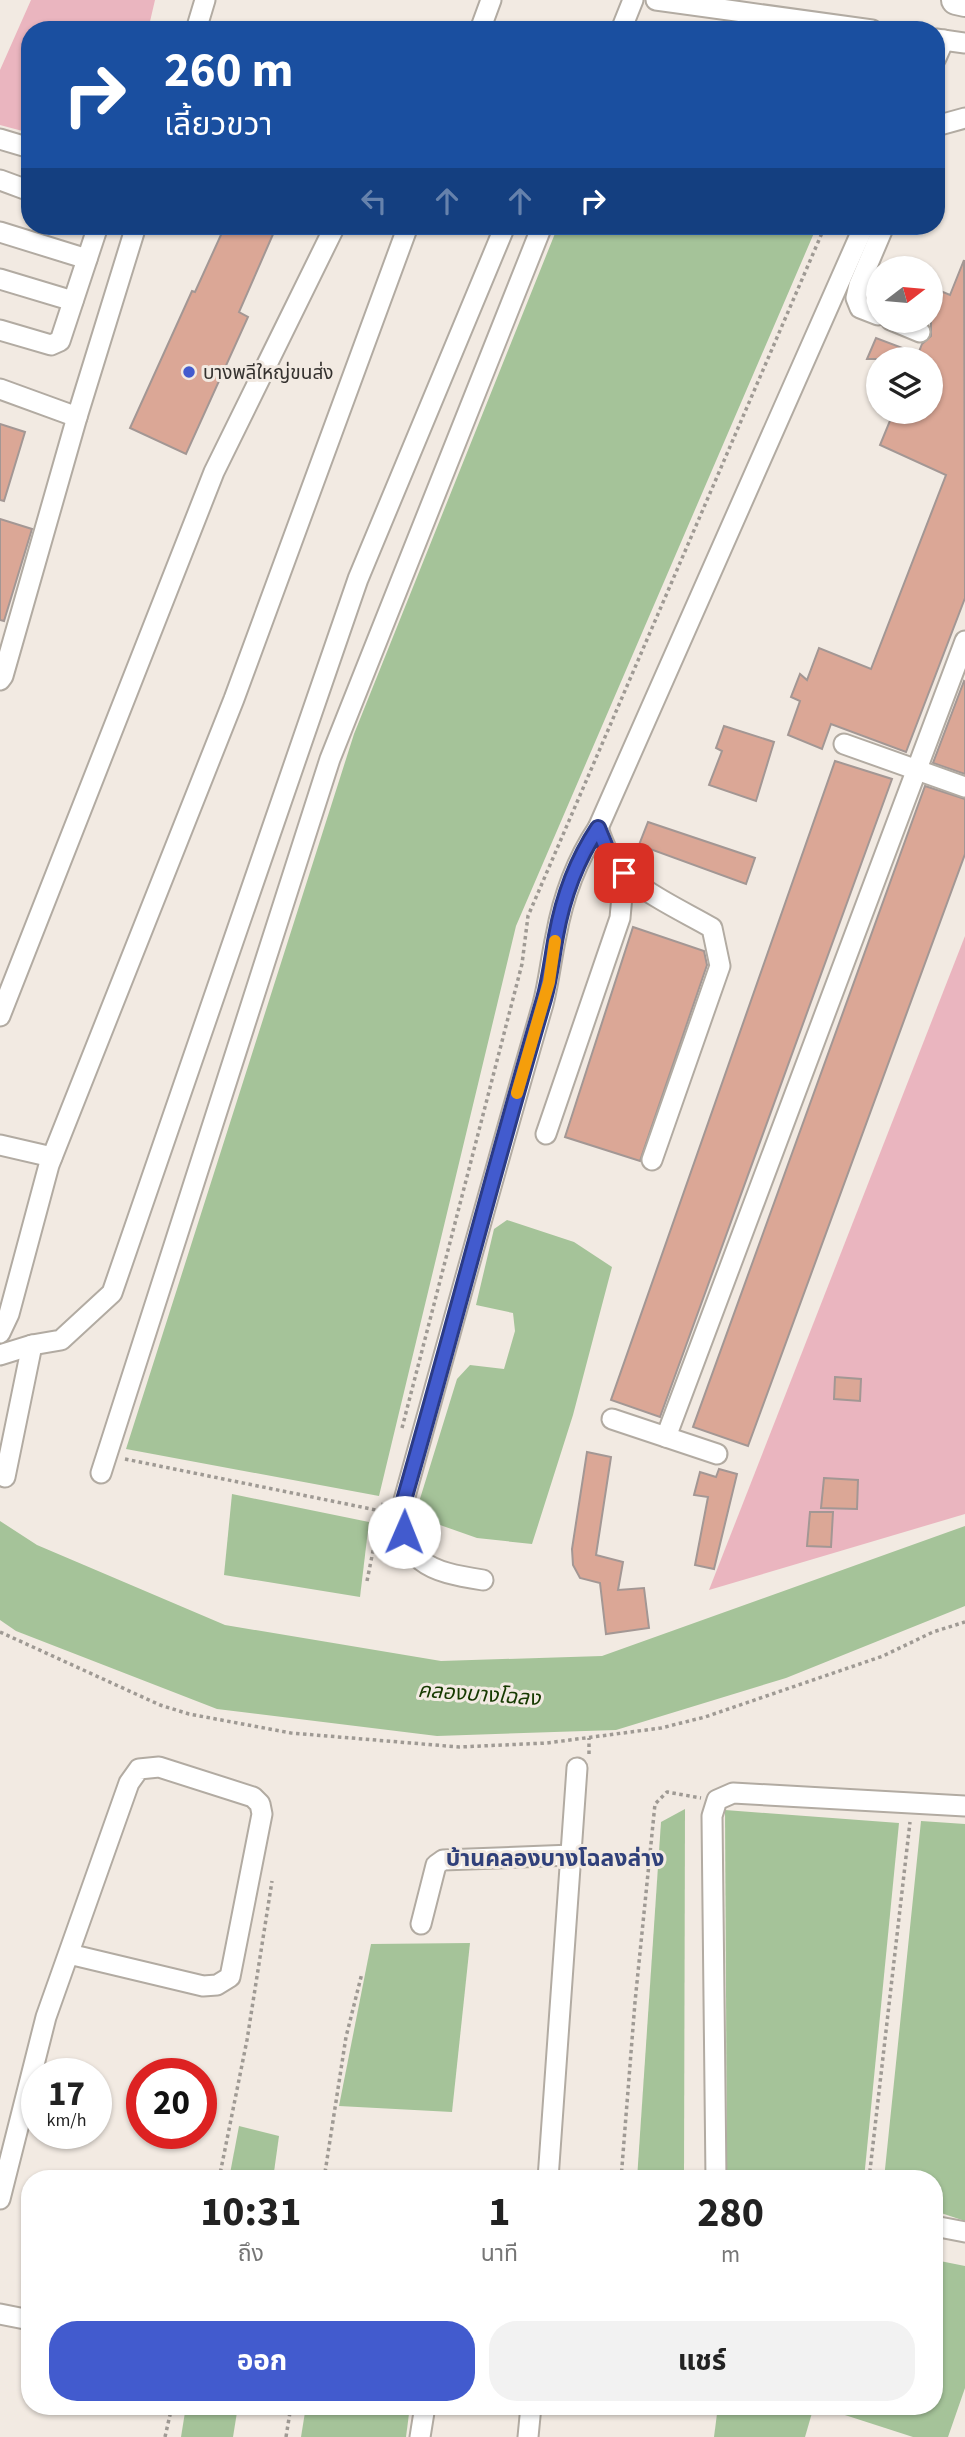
<!DOCTYPE html>
<html lang="th">
<head>
<meta charset="utf-8">
<style>
  body { margin:0; font-family:"Source Sans 3","Noto Sans Thai",sans-serif; background:#f2f2f2; color:#222; height:100vh; display:flex; flex-direction:column; font-size:26px; white-space:nowrap }
  * { box-sizing:border-box; margin:0 }
  p { font-size:23px; color:#767676 }
  .icon { flex:none; width:38px; height:38px; fill:none; stroke:currentColor; stroke-width:2; stroke-linecap:round; stroke-linejoin:round }
  .map { position:relative; flex:1; overflow:hidden }
  .drawer { position:absolute; left:21px; top:2170px; width:922px; height:245px; display:flex; flex-direction:column; background:#fff; border-radius:28px; box-shadow:0 2px 5px #0004 }
  .drawer>* { flex:none }
  .guide { position:absolute; left:21px; top:21px; width:924px; height:214px; border-radius:28px; box-shadow:0 2px 5px #0004; background:#1a4fa0; color:#fff; overflow:hidden }
  .needle { width:46px; rotate:74deg }
  .controls { position:absolute; left:866px; top:256px; display:grid; gap:14px }
  .controls a { display:grid; place-items:center; width:77px; height:77px; border-radius:50%; background:#fff; box-shadow:0 2px 5px #0004; font-size:35px }
  .speed { position:absolute; left:21px; top:2058px; display:flex; gap:14px; font-size:35px; font-weight:700; text-align:center }
  .speed>* { display:grid; place-content:center; width:91px; height:91px; border-radius:50%; background:#fff; box-shadow:0 2px 5px #0004; line-height:1 }
  .speed small { font-size:18px; font-weight:400 }
  .speed .limit { border:10px solid #d22; background:#fff; color:#111 }
  .pin { position:absolute; display:grid; place-items:center; width:60px; height:60px; color:#fff; margin:-30px; border-radius:14px; box-shadow:0 4px 10px #0006 }
  .me { position:absolute; width:77px; margin:-38px; rotate:1deg; stroke-linejoin:round; filter:drop-shadow(0 0 5px #0008) }
  .turn { display:flex; align-items:center; gap:24px; height:147px; padding:0 28px; font-size:32px }
  .turn .icon { width:91px; height:91px; stroke-width:2.5 }
  .turn b { display:block; font-size:49px; line-height:60px }
  .lanes { display:flex; align-items:center; height:66px; padding:0 28px; background:#0003; justify-content:center; gap:35px; direction:ltr }
  .lanes .off { opacity:.35 }
  .eta { display:flex; justify-content:space-evenly; align-items:center; height:119px; text-align:center }
  .eta b { font-size:42px; font-weight:700; line-height:49px }
  .cta { display:flex; gap:14px; margin-top:auto; padding:14px 28px }
  .cta a { flex:1; height:80px; border-radius:28px; background:#425bce; color:#fff; font-size:28px; font-weight:700; line-height:80px; text-align:center }
  .cta a+a { background:#f2f2f2; color:#222 }
  .map>svg:first-child { display:block }
</style>
</head>
<body>
<div class="map">
<svg width="965" height="2437" viewBox="0 0 965 2437">
  <rect width="100%" height="100%" fill="#f2eae2"/>
  <g fill="#eab5bf">
    <path d="M31,0H155L148,30H30V133L0,125V70Z"/>
    <path d="M965,936V1514L709,1590Z"/>
  </g>
  <g fill="#a5c399">
    <path d="M558,226H817L516,926L379,1496L126,1449L354,734Z"/>
    <path d="M507,1220L574,1242L612,1267L573,1415L532,1544L477,1538L423,1519L419,1502L457,1379L470,1365L504,1369L515,1331L513,1313L476,1305L494,1229Z"/>
    <path d="M232,1494L369,1522L360,1597L224,1575Z"/>
    <path d="M0,1521L37,1545L225,1625L441,1661L602,1656L965,1526V1606L786,1678L616,1730L437,1736L217,1709L16,1631L0,1620Z"/>
    <path d="M685,1809L684,2179H637L661,1822Z"/>
    <path d="M725,1810L899,1823L864,2179H759L727,2172Z"/>
    <path d="M921,1821L965,1824V2221L935,2211L934,2179H884Z"/>
    <path d="M470,1943L452,2112L339,2106L371,1944Z"/>
    <path d="M239,2126L279,2136L273,2179H229Z"/>
    <path d="M935,2260L965,2266V2388L948,2437H913L817,2406H934Z"/>
    <path d="M186,2406H238L233,2437H181Z"/>
    <path d="M306,2406H410L406,2437H301Z"/>
    <path d="M621,2406H684V2415L621,2413Z"/>
    <path d="M718,2406H814L805,2437H714Z"/>
  </g>
  <g fill="#dba796" stroke="#a39794" stroke-width="2">
    <path d="M225,226H260L274,232L239,312L248,317L186,454L130,428L192,291L195,292Z"/>
    <path d="M964,260L965,598L906,752L831,724L822,749L788,735L800,701L791,697L800,674L807,680L819,648L871,669L946,475L880,445L894,411H931V359H867L876,338L918,354L922,344L931,336V287L950,295Z"/>
    <path d="M0,424L25,432L4,501L0,500Z"/>
    <path d="M0,519L32,529L4,621L0,620Z"/>
    <path d="M964,681L965,682V774L933,763Z"/>
    <path d="M724,726L774,742L756,801L709,785L722,751L716,748Z"/>
    <path d="M835,761L892,779L660,1417L611,1400Z"/>
    <path d="M925,786L965,799V854L748,1446L693,1427Z"/>
    <path d="M648,822L755,858L746,884L639,845Z"/>
    <path d="M633,927L704,951L707,965L640,1161L565,1137Z"/>
    <path d="M835,1377L861,1379L860,1401L834,1399Z"/>
    <path d="M587,1452L611,1457L596,1555L623,1562L618,1590L644,1588L649,1628L606,1634L600,1583L580,1578L573,1565L572,1549Z"/>
    <path d="M719,1469L737,1474L714,1569L695,1565L708,1497L694,1495L700,1472L716,1477Z"/>
    <path d="M824,1478L858,1480L857,1509L821,1508Z"/>
    <path d="M810,1512H833L831,1547L807,1546Z"/>
  </g>
  <g fill="none" stroke-linecap="round" stroke-linejoin="round">
    <g stroke="#b2aba2" stroke-width="23">
      <g id="minor">
        <path d="M656,0L872,30"/>
        <path d="M196,30L205,0"/>
        <path d="M480,30L491,0"/>
        <path d="M621,30L633,0"/>
        <path d="M936,39L965,43"/>
        <path d="M936,58L944,40"/>
        <path d="M936,126L965,118"/>
        <path d="M0,139L30,148"/>
        <path d="M0,180L30,191"/>
        <path d="M0,232L87,259"/>
        <path d="M0,279L73,301"/>
        <path d="M878,315L860,308L856,298L859,285L884,226"/>
        <path d="M891,320L920,332"/>
        <path d="M0,330L51,345L60,341L98,226"/>
        <path d="M0,389L77,417L136,226"/>
        <path d="M0,680L3,676L77,417"/>
        <path d="M844,744L965,787"/>
        <path d="M598,828C601,837 604,846 609,854C627,887 680,909 712,928L720,966L652,1160"/>
        <path d="M0,1016L214,472L335,226"/>
        <path d="M546,1134L620,918L624,873"/>
        <path d="M0,1145L52,1157"/>
        <path d="M0,1333L9,1314L49,1165L234,699L408,226"/>
        <path d="M0,1355L32,1345L61,1340L112,1293L358,579L505,226"/>
        <path d="M612,1419L717,1454"/>
        <path d="M666,1437L965,641"/>
        <path d="M101,1473L330,759L542,226"/>
        <path d="M5,1477L32,1345"/>
        <path d="M483,1580C430,1572 398,1563 404,1500C450,1334 495,1169 543,1004C549,981 551,959 556,936C563,897 576,861 598,828L864,226"/>
        <path d="M421,1924L436,1865L443,1860L572,1855"/>
        <path d="M548,2179L577,1768"/>
        <path d="M716,2179L712,1816L717,1800L733,1793L965,1806"/>
        <path d="M0,2199L46,2017L129,1783L139,1769L159,1767L253,1797L260,1804L262,1814L230,1977L217,1985L203,1986L69,1954"/>
        <path d="M934,2226L965,2232"/>
        <path d="M0,2314L30,2320"/>
        <path d="M420,2437L425,2406"/>
        <path d="M528,2437L531,2406"/>
      </g>
    </g>
    <g stroke="#b2aba2" stroke-width="32">
      <path id="highway" d="M956,0L965,2"/>
    </g>
    <g stroke="#9f9a94" stroke-width="3.5" stroke-dasharray="3.5 3.5" stroke-linecap="butt">
      <path d="M402,1428L522,964L528,916L825,226"/>
      <path d="M125,1459L381,1511L384,1500"/>
      <path d="M367,1581L381,1511"/>
      <path d="M0,1632L160,1705L189,1714L291,1733L459,1747L547,1743L661,1728L705,1717L883,1656L933,1632L965,1622"/>
      <path d="M589,1754V1738"/>
      <path d="M219,2179L247,2040L272,1881"/>
      <path d="M324,2179L346,2037L362,1973"/>
      <path d="M621,2179L635,2002L655,1804L667,1792L701,1798"/>
      <path d="M869,2179L910,1822"/>
      <path d="M165,2437L172,2406"/>
      <path d="M286,2437L291,2406"/>
    </g>
    <use href="#minor" stroke="#fff" stroke-width="19"/>
    <use href="#highway" stroke="#fff" stroke-width="28"/>
  </g>
  <g fill="none" stroke-linecap="round" stroke-linejoin="round">
    <g stroke="#2b3b86" stroke-width="18">
      <path id="route" d="M404,1532V1500C452,1333 495,1165 544,999C550,978 552,957 556,936C563,897 576,861 598,828L609,855L624,873"/>
    </g>
    <use href="#route" stroke="#425bce" stroke-width="12"/>
    <path stroke="#f59e0b" stroke-width="12" d="M517,1093L549,982L555,941"/>
  </g>
  <circle fill="#425bce" stroke="#f2eae2" stroke-width="2.5" cx="189" cy="372" r="7"/>
  <g text-anchor="middle" stroke-width="6" stroke-linejoin="round" paint-order="stroke">
    <g font-size="19" fill="#34312e" stroke="#f2eae2" text-anchor="start">
      <text x="203" y="379">บางพลีใหญ่ขนส่ง</text>
    </g>
    <g font-size="21" font-style="italic" fill="#163a00" stroke="#f2eae2">
      <text transform="translate(479 1694) rotate(4)" y="7">คลองบางโฉลง</text>
    </g>
    <g font-size="23" font-weight="bold" fill="#30407a" stroke="#f2eae2">
      <text x="555" y="1866">บ้านคลองบางโฉลงล่าง</text>
    </g>
  </g>
</svg>
<div class="controls">
<a><svg class="needle" viewBox="-14 -14 28 28"><path d="M0-13l5 13h-10z" fill="#e53935"/><path d="M0 13l5-13h-10z" fill="#767676"/></svg></a>
<a><svg class="icon" aria-label="layers" viewBox="0 0 24 24"><path d="M12 4l9 5-9 5-9-5zM3 14l9 5 9-5"/></svg></a>
</div>
<div class="speed"><div>17<small>km/h</small></div><div class="limit">20</div></div>
<div class="pin" style="left:624px;top:873px;background:#d93025"><svg class="icon" aria-label="arrive" viewBox="0 0 24 24"><path d="M6 21V4h12l-3 4 3 4H6"/></svg></div>
<svg class="me" style="left:404px;top:1532px" viewBox="-20 -20 40 40"><circle r="19" fill="#fff"/><path d="M0-13L10 11 0 6-10 11z" fill="#425bce"/></svg>
<div class="guide">
<div class="turn"><svg class="icon" aria-label="right" viewBox="0 0 24 24"><path d="M7 20v-9h11M14 6l5 5-5 5"/></svg><div><b>260 m</b>เลี้ยวขวา</div></div>
<div class="lanes"><svg class="icon off" aria-label="left" viewBox="0 0 24 24"><path d="M17 20v-9H6M10 6l-5 5 5 5"/></svg><svg class="icon off" aria-label="ahead" viewBox="0 0 24 24"><path d="M12 20V5M6 11l6-6 6 6"/></svg><svg class="icon off" aria-label="ahead" viewBox="0 0 24 24"><path d="M12 20V5M6 11l6-6 6 6"/></svg><svg class="icon" aria-label="right" viewBox="0 0 24 24"><path d="M7 20v-9h11M14 6l5 5-5 5"/></svg></div>
</div>
<section class="drawer">
<div class="eta">
<div><b>10:31</b><p>ถึง</p></div>
<div><b>1</b><p>นาที</p></div>
<div><b>280</b><p>m</p></div>
</div>
<div class="cta"><a>ออก</a><a>แชร์</a></div>
</section>
</div>
</body>
</html>
